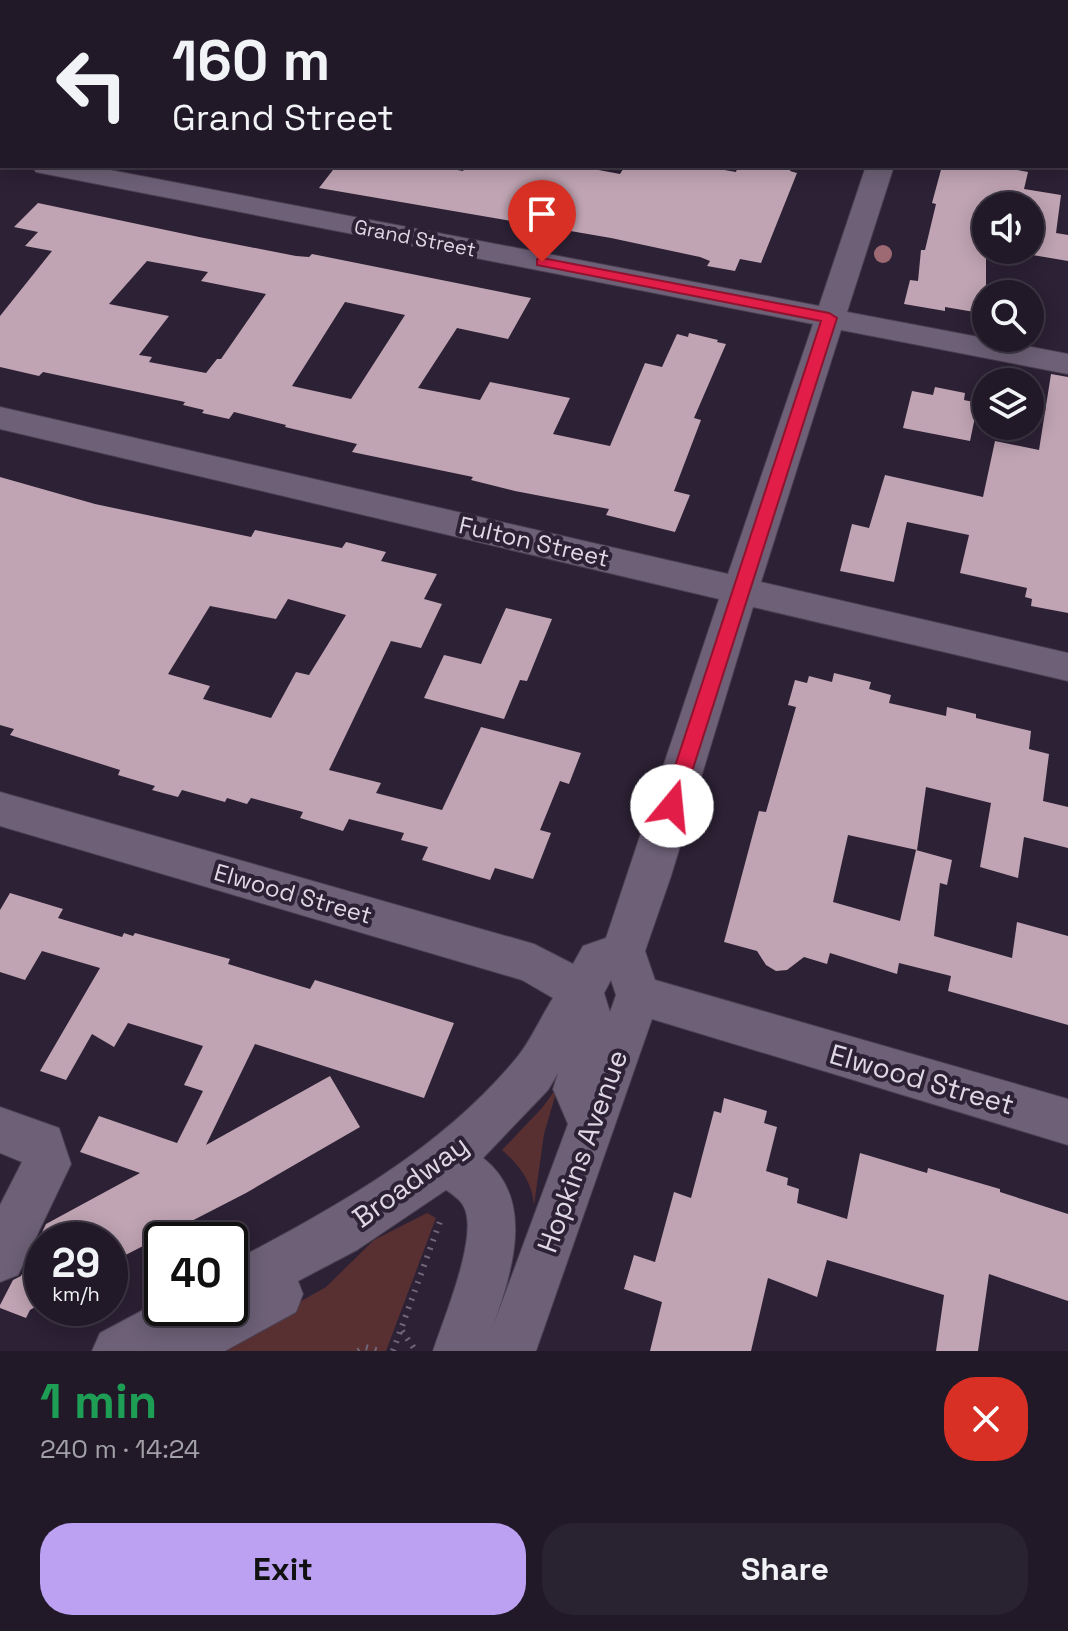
<!DOCTYPE html>
<html lang="en">
<head>
<meta charset="utf-8">
<style>
  body { margin:0; font-family:"Space Grotesk",sans-serif; background:#292230; color:#f1f3f6; height:100vh; display:flex; flex-direction:column; font-size:30px; white-space:nowrap }
  * { box-sizing:border-box; margin:0 }
  p { font-size:26px; color:#a2a0a8 }
  .icon { flex:none; width:44px; height:44px; fill:none; stroke:currentColor; stroke-width:2; stroke-linecap:round; stroke-linejoin:round }
  .map { position:relative; height:1351px; overflow:hidden }
  .side { display:flex; flex-direction:column; background:#211928; flex:1 }
  .side>* { flex:none }
  .top-card { position:absolute; left:0px; top:0px; width:1068px; height:168px; box-shadow:0 4px 20px #0003,0 0 0 2px #3e3845; background:#211928; color:#f1f3f6; overflow:hidden }
  .buttons { position:absolute; left:972px; top:192px; display:grid; gap:16px }
  .buttons a { display:grid; place-items:center; width:72px; height:72px; border-radius:50%; background:#211928; box-shadow:0 4px 20px #0003,0 0 0 2px #3e3845; font-size:40px }
  .speed { position:absolute; left:24px; top:1222px; display:flex; gap:16px; font-size:40px; font-weight:700; text-align:center }
  .speed>* { display:grid; place-content:center; width:104px; height:104px; border-radius:50%; background:#211928; box-shadow:0 4px 20px #0003,0 0 0 2px #3e3845; line-height:1 }
  .speed small { font-size:20px; font-weight:400 }
  .speed .limit { border:4px solid #111; border-radius:12px; background:#fff; color:#111 }
  .pin { position:absolute; display:grid; place-items:center; width:68px; height:68px; color:#fff; margin:-82px -34px; border-radius:50% 50% 50% 0; rotate:-45deg; box-shadow:0 0 8px #0007 }
  .pin .icon { rotate:45deg }
  .me { position:absolute; width:88px; margin:-44px; rotate:17deg; stroke-linejoin:round; filter:drop-shadow(0 0 6px #0008) }
  .turn { display:flex; align-items:center; gap:28px; height:168px; padding:0 40px; font-size:36px }
  .turn .icon { width:104px; height:104px; stroke-width:2.5 }
  .turn b { display:block; font-size:56px; line-height:68px }
  .round { display:grid; place-items:center; flex:none; width:84px; height:84px; border-radius:32px; background:#292230 }
  .headline { display:flex; align-items:center; justify-content:space-between; height:136px; padding:0 40px }
  h1 { font-size:48px; font-weight:800; line-height:60px; color:#1e9e55 }
  .button { display:flex; gap:16px; margin-top:auto; padding:16px 40px }
  .button a { flex:1; height:92px; border-radius:32px; background:#bca0f2; color:#111; font-size:32px; font-weight:800; line-height:92px; text-align:center }
  .button a+a { background:#292230; color:#f1f3f6 }
  .map>svg:first-child { display:block }
</style>
</head>
<body>
<div class="map">
<svg width="1068" height="1351" viewBox="0 0 1068 1351">
  <rect width="100%" height="100%" fill="#2c2135"/>
  <g fill="#593032">
    <path d="M558,1086L544,1134L534,1205C532,1181 519,1165 502,1150L542,1108Z"/>
    <path d="M427,1213L436,1218L386,1351H212L326,1287L374,1240Z"/>
  </g>
  <g fill="#c0a4b3" fill-rule="evenodd">
    <path d="M336,166H435L463,171L466,166L503,170L506,166H577L620,174L625,166H701L736,172L738,166H791L790,171L797,173L761,263L740,259L735,271L707,266L710,261L700,257L611,238L319,188Z"/>
    <path d="M942,166H996L1028,172L1024,189L1061,195L1056,233L1068,235V261L1003,250H1030V206H986V314L945,307V311L904,304L910,280L918,281L921,250H925L936,204L932,203Z"/>
    <path d="M38,203L199,237L296,256L309,257L312,254L531,298L508,339L457,328L418,388L480,400L490,382L570,398L553,434L610,446L645,363L662,367L677,334L688,337L689,333L718,340L717,342L726,344L694,418L701,420L674,491L690,495L675,532L606,515L609,509L515,491L471,480L473,477L352,452L357,444L285,427L286,425L234,412L229,419L202,413L204,410L183,405L185,402L43,372L39,376L0,367V316L52,251L25,246L38,232L14,227ZM147,261L208,272L201,281L266,294L221,359H217L206,373L149,362L152,357L139,355L169,316L109,304ZM345,302L405,315L351,399L292,386Z"/>
    <path d="M1051,374L1068,377V613L1031,606L1032,599L1025,597L1027,588L960,573L969,535L907,522L894,582L840,571L852,524L869,528L885,475L983,497L995,441L1039,450Z"/>
    <path d="M935,387L965,393L964,400L978,403L970,441L903,428L912,391L933,395Z"/>
    <path d="M0,477L95,504L251,537L255,530L342,548L346,542L386,552L381,561L437,574L424,599L442,604L421,648L391,641L329,770L381,783L376,793L442,810L481,727L581,753L569,784L560,781L540,830L551,833L533,879L495,868L490,880L422,860L428,847L401,840L404,833L349,819L343,831L300,818L303,812L251,798L247,804L227,798L225,802L182,790L178,797L152,790L155,786L118,775L120,770L10,735L14,729L0,725ZM288,599L346,615L309,675L296,672L271,718L203,699L210,686L168,674L210,606L276,619Z"/>
    <path d="M506,608L552,619L527,681L520,680L504,719L424,698L444,655L481,664Z"/>
    <path d="M834,673L871,682L869,689L891,695L889,703L946,716L947,707L976,714V718L1031,731L1029,749L1049,754L1043,801L1068,807V848L1024,837L1018,878L980,867L991,803L926,787L917,850L848,835L833,902L900,921L916,850L952,860L947,885L940,883L934,936L1012,958L1017,922L1068,936V1025L948,991L951,976L899,963L897,974L830,953L827,964L804,957L787,970L776,971L766,965L757,951L724,942L759,811L766,812L796,707L788,705L795,680L807,683L809,676L832,682Z"/>
    <path d="M10,893L63,909L58,918L122,937L124,933L133,936L135,933L230,959L228,964L310,989L315,980L454,1023L424,1098L255,1044L206,1145L330,1076L360,1127L246,1193L110,1263V1240H42V1303L30,1310L26,1318L0,1308V1305L13,1280L21,1276L46,1224L140,1173L80,1152L99,1116L177,1143L203,1091L184,1085L203,1046L128,1023L114,1047L92,1034L66,1080L40,1071L100,968L42,951L25,980L0,972V910Z"/>
    <path d="M724,1098L767,1111L764,1123L777,1127L766,1171L788,1178L787,1185L799,1189L797,1203L847,1219L860,1153L927,1173L928,1168L1000,1189V1192L1068,1214V1301L989,1274L978,1351H936L944,1295L827,1260L817,1297L768,1278L751,1351H650L662,1302L624,1289L634,1255L655,1262L674,1192L691,1198L714,1111L721,1113Z"/>
  </g>
  <g fill="none" stroke-linecap="round" stroke-linejoin="round">
    <g stroke="#493f50" stroke-width="2">
      <g id="minor">
        <path d="M74,0H99L73,2Z"/>
        <path d="M164,0H199L200,2H165Z"/>
        <path d="M923,0H947L922,2Z"/>
        <path d="M2,72V89L0,90V73Z"/>
        <rect x="1066" y="141" width="2" height="17"/>
        <rect x="0" y="149" width="2" height="17"/>
        <path d="M32,166H89L819,306L866,166H894L847,312L1068,354V374L841,330L761,582L1068,653V681L753,607L671,876L645,951L655,980L1068,1099V1145L652,1019L536,1351H433C443,1320 479,1236 464,1207C461,1200 452,1194 446,1190L357,1250L298,1281L303,1294L296,1312L225,1351H92L100,1333L162,1300V1308H230V1263C335,1207 436,1153 514,1061C530,1043 540,1018 553,998L522,980L0,826V792L534,944L573,964L583,946L606,938L719,599L0,429V407L728,574L813,324L46,174L36,172ZM611,980L616,995L610,1012L604,993ZM558,1073L553,1089L568,1124L492,1329C511,1275 537,1200 483,1158L548,1090Z"/>
        <path d="M0,1107L59,1128L71,1164L18,1275L0,1282V1205L22,1162L0,1153Z"/>
      </g>
    </g>
    <path stroke="#6f6677" stroke-width="4" stroke-dasharray="1 4" stroke-linecap="butt" d="M137,0L149,2"/>
    <g stroke="#6f6677" stroke-width="6" stroke-dasharray="2 7" stroke-linecap="butt">
      <path d="M402,1331L416,1351"/>
      <path d="M358,1351L365,1347L380,1351"/>
      <path d="M393,1351L442,1216"/>
    </g>
    <use href="#minor" fill="#6d6077" fill-rule="evenodd"/>
  </g>
  <circle fill="#9d6a74" cx="883" cy="254" r="9"/>
  <path fill="#e11d48" stroke="#92132f" stroke-width="2" d="M542,258L829,313L837,318L681,806L678,811H665L662,806L821,321L537,265V259Z"/>
  <g text-anchor="middle" stroke-width="8" stroke-linejoin="round" paint-order="stroke">
    <g font-size="20" fill="#ded7e4" stroke="#2c2135">
      <text transform="translate(415 238) rotate(11)" y="7">Grand Street</text>
    </g>
    <g font-size="24" fill="#ded7e4" stroke="#2c2135">
      <text transform="translate(534 542) rotate(13)" y="8">Fulton Street</text>
      <text transform="translate(293 894) rotate(16)" y="8">Elwood Street</text>
    </g>
    <g font-size="28" fill="#ded7e4" stroke="#2c2135">
      <text transform="translate(922 1079) rotate(16)" y="10">Elwood Street</text>
      <text transform="translate(582 1151) rotate(-70)" y="10">Hopkins Avenue</text>
      <text transform="translate(410 1181) rotate(-36)" y="10">Broadway</text>
    </g>
  </g>
</svg>
<div class="buttons">
<a><svg class="icon" aria-label="sound" viewBox="0 0 24 24"><path d="M4 9h4l5-4v14l-5-4H4zM17 9q2 3 0 6"/></svg></a>
<a><svg class="icon" aria-label="search" viewBox="0 0 24 24"><circle cx="10" cy="10" r="6"/><path d="M15 15l6 6"/></svg></a>
<a><svg class="icon" aria-label="layers" viewBox="0 0 24 24"><path d="M12 4l9 5-9 5-9-5zM3 14l9 5 9-5"/></svg></a>
</div>
<div class="speed"><div>29<small>km/h</small></div><div class="limit">40</div></div>
<div class="pin" style="left:542px;top:262px;background:#d93025"><svg class="icon" aria-label="arrive" viewBox="0 0 24 24"><path d="M6 21V4h12l-3 4 3 4H6"/></svg></div>
<svg class="me" style="left:672px;top:806px" viewBox="-20 -20 40 40"><circle r="19" fill="#fff"/><path d="M0-13L10 11 0 6-10 11z" fill="#e11d48"/></svg>
<div class="top-card">
<div class="turn"><svg class="icon" aria-label="left" viewBox="0 0 24 24"><path d="M17 20v-9H6M10 6l-5 5 5 5"/></svg><div><b>160 m</b>Grand Street</div></div>
</div>
</div>
<section class="side">
<div class="headline"><div><h1>1 min</h1><p>240 m · 14:24</p></div><a class="round" style="background:#d93025;color:#fff"><svg class="icon" aria-label="close" viewBox="0 0 24 24"><path d="M6 6l12 12M18 6L6 18"/></svg></a></div>
<div class="button"><a>Exit</a><a>Share</a></div>
</section>
</body>
</html>
